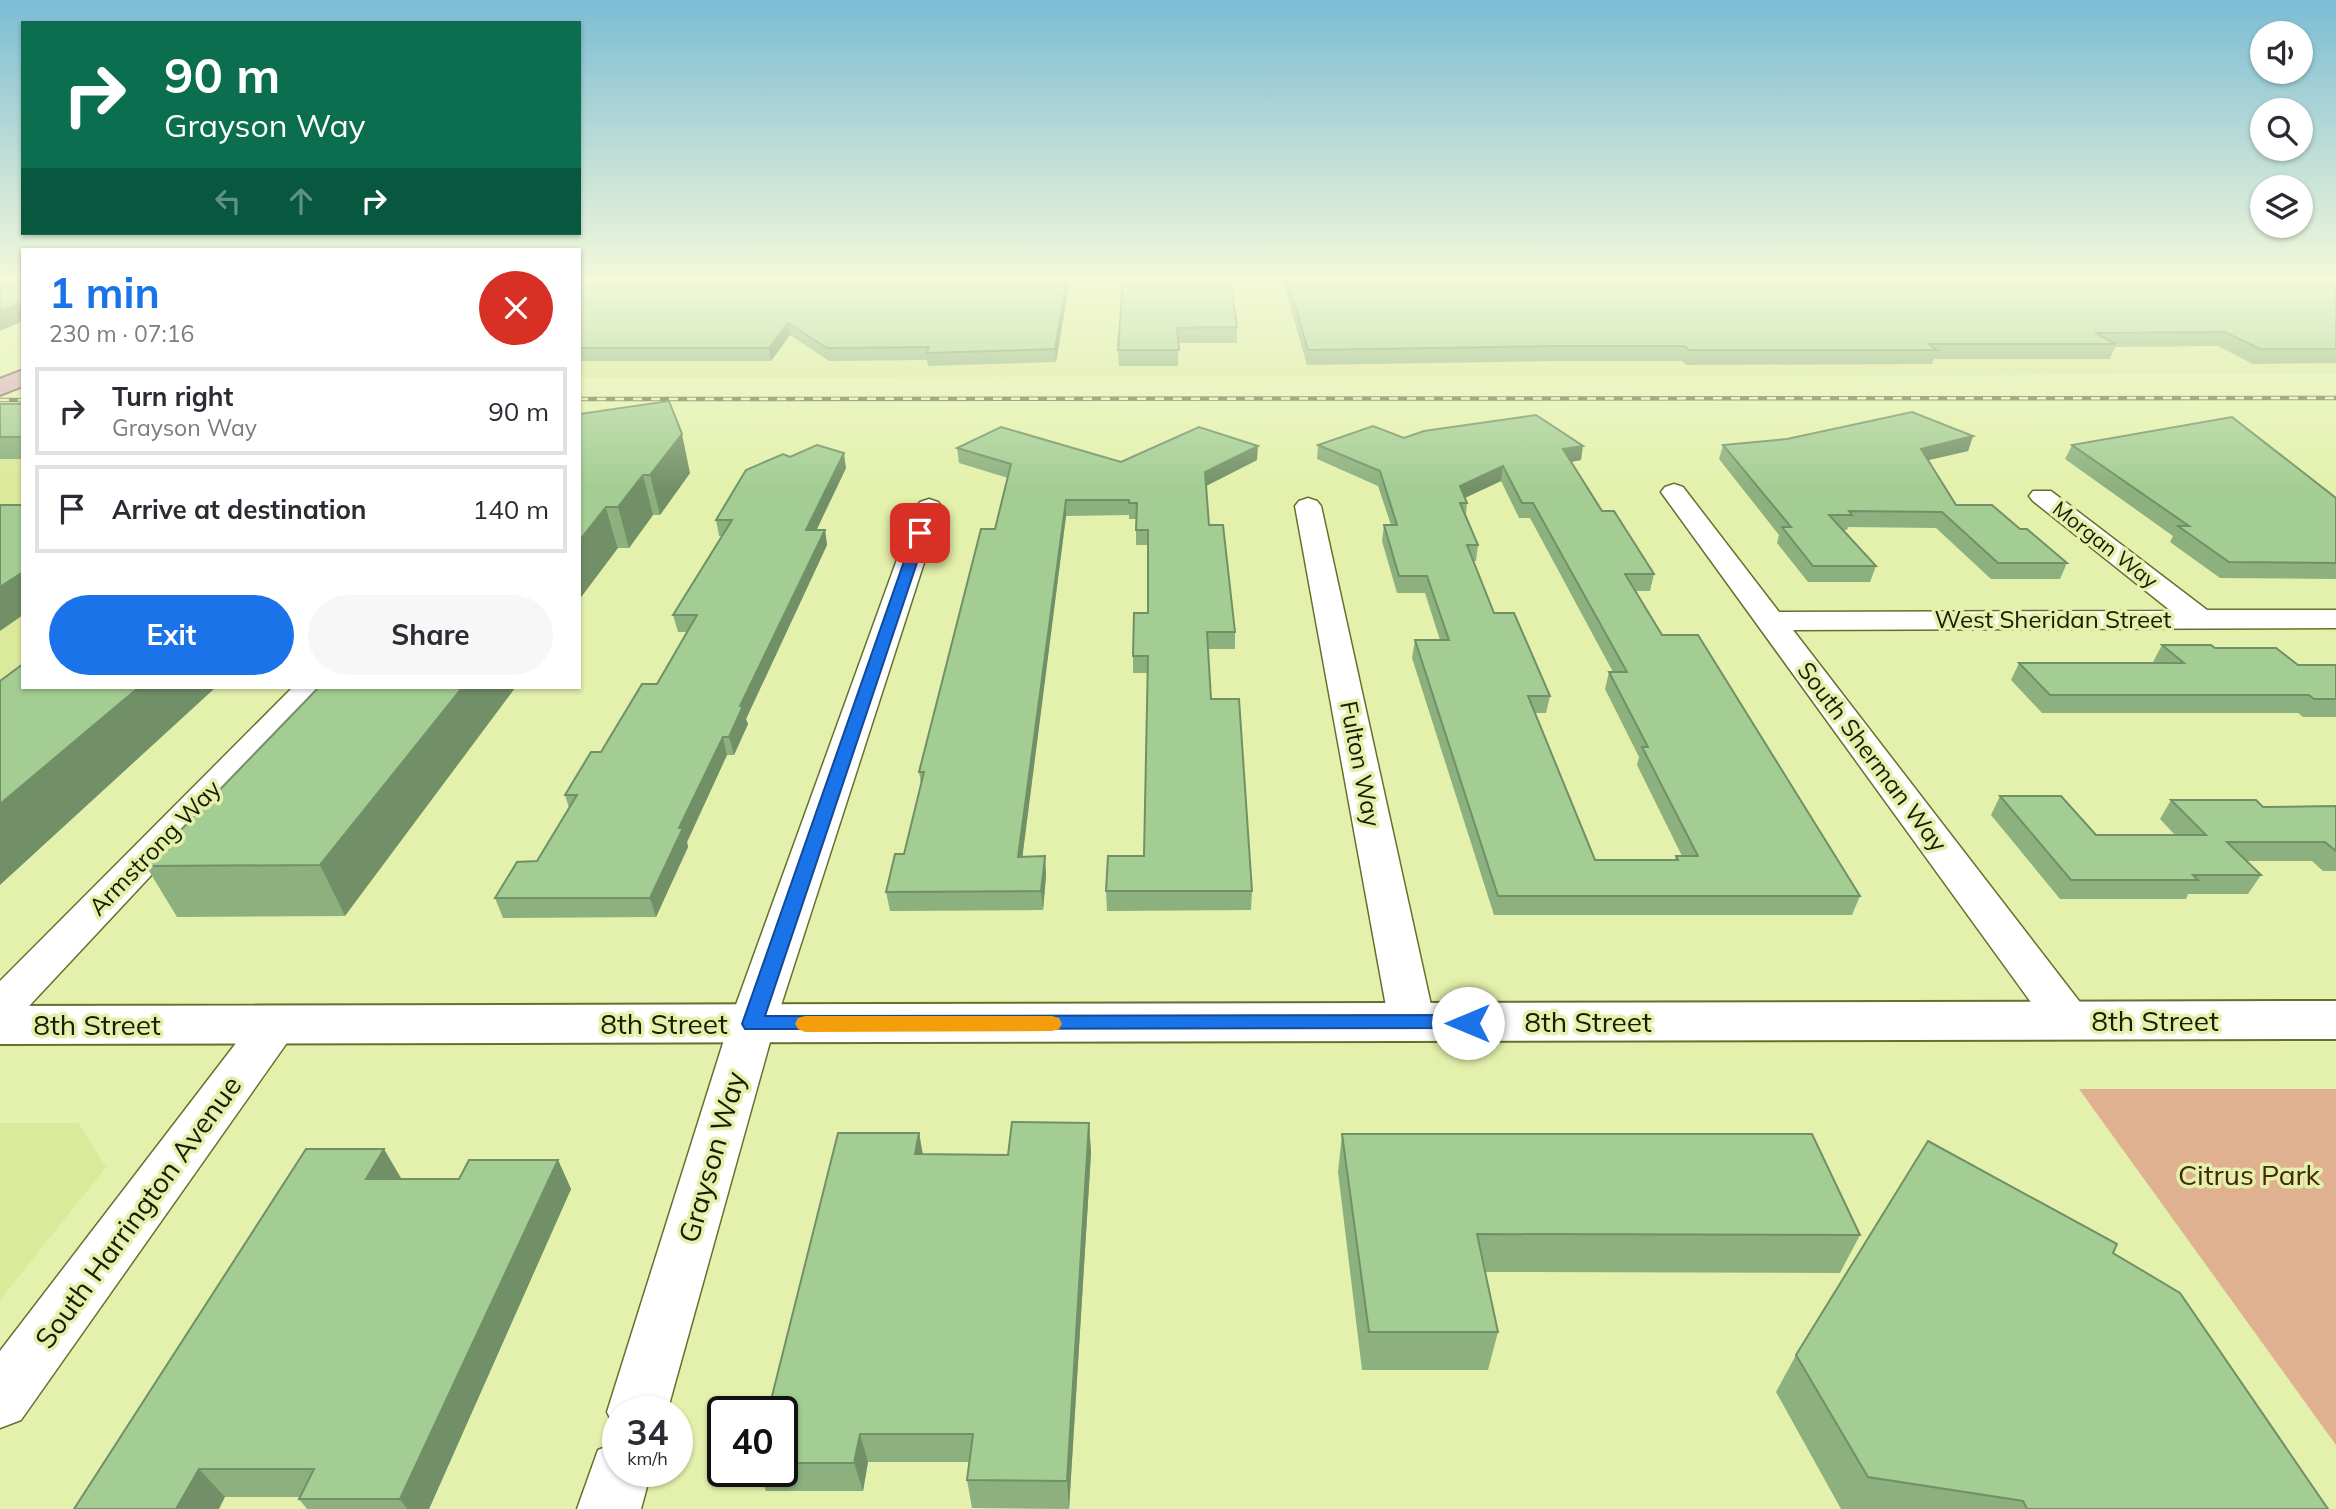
<!DOCTYPE html>
<html lang="en">
<head>
<meta charset="utf-8">
<style>
  body { margin:0; font-family:Mulish,sans-serif; background:#f7f7f7; color:#2b2b33; height:100vh; display:flex; flex-direction:column; font-size:26px; white-space:nowrap }
  * { box-sizing:border-box; margin:0 }
  p { font-size:23px; color:#7c7c81 }
  .icon { flex:none; width:38px; height:38px; fill:none; stroke:currentColor; stroke-width:2; stroke-linecap:round; stroke-linejoin:round }
  .map { position:relative; flex:1; overflow:hidden }
  .drawer { position:absolute; left:21px; top:248px; width:560px; height:441px; display:flex; flex-direction:column; background:#fff; border-radius:0px; box-shadow:0 2px 5px #0004 }
  .drawer>* { flex:none }
  .guide { position:absolute; left:21px; top:21px; width:560px; height:214px; border-radius:0px; box-shadow:0 2px 5px #0004; background:#0b6e4f; color:#fff; overflow:hidden }
  .tools { position:absolute; left:2250px; top:21px; display:grid; gap:14px }
  .tools a { display:grid; place-items:center; width:63px; height:63px; border-radius:50%; background:#fff; box-shadow:0 2px 5px #0004; font-size:35px }
  .speed { position:absolute; left:602px; top:1396px; display:flex; gap:14px; font-size:35px; font-weight:700; text-align:center }
  .speed>* { display:grid; place-content:center; width:91px; height:91px; border-radius:50%; background:#fff; box-shadow:0 2px 5px #0004; line-height:1 }
  .speed small { font-size:18px; font-weight:400 }
  .speed .limit { border:4px solid #111; border-radius:10px; background:#fff; color:#111 }
  .pin { position:absolute; display:grid; place-items:center; width:60px; height:60px; color:#fff; margin:-30px; border-radius:14px; box-shadow:0 4px 10px #0006 }
  .me { position:absolute; width:77px; margin:-38px; rotate:270deg; stroke-linejoin:round; filter:drop-shadow(0 0 5px #0008) }
  .turn { display:flex; align-items:center; gap:24px; height:147px; padding:0 28px; font-size:32px }
  .turn .icon { width:91px; height:91px; stroke-width:2.5 }
  .turn b { display:block; font-size:49px; line-height:60px }
  .lanes { display:flex; align-items:center; height:66px; padding:0 28px; background:#0003; justify-content:center; gap:35px; direction:ltr }
  .lanes .off { opacity:.35 }
  .round { display:grid; place-items:center; flex:none; width:74px; height:74px; border-radius:37px; background:#f7f7f7 }
  .summary { display:flex; align-items:center; justify-content:space-between; height:119px; padding:0 28px }
  h1 { font-size:42px; font-weight:700; line-height:52px; color:#1a73e8 }
  .cta { display:flex; gap:14px; margin-top:auto; padding:14px 28px }
  .cta a { flex:1; height:80px; border-radius:42px; background:#1a73e8; color:#fff; font-size:28px; font-weight:700; line-height:80px; text-align:center }
  .cta a+a { background:#f7f7f7; color:#2b2b33 }
  ul { padding:0; list-style:none }
  li { display:flex; align-items:center; gap:21px; height:88px; margin:0 14px 10px; padding:0 14px; border:4px solid #e1e1e2; border-radius:0px }
  li div { flex:1 }
  li b { display:block; font-size:26px }
  li em { font-style:normal }
  .map>svg:first-child { display:block }
</style>
</head>
<body>
<div class="map">
<svg width="2336" height="1509" viewBox="0 0 2336 1509">
  <rect width="100%" height="100%" fill="#e4f1ac"/>
  <g fill="#dbe99b">
    <path d="M579,278H2336V374L579,378Z"/>
    <path d="M23,421V665L0,682V422Z"/>
    <path d="M0,1123H78L106,1167L0,1300Z"/>
  </g>
  <path fill="#e0b190" d="M2079,1089H2336V1445Z"/>
  <g fill="none" stroke-linecap="round" stroke-linejoin="round">
    <g stroke="#66702e" stroke-width="3">
      <g id="street">
        <path d="M1674,484L1683,487L1779,612L2171,611L2033,501L2029,496L2033,491H2051L2207,610H2336V628L1793,630L2086,1010L2092,1022L2086,1034L2070,1039L2054,1034L1661,492L1665,487Z"/>
        <path d="M1308,498L1317,501L1321,506L1435,1023L1428,1035L1412,1040L1396,1035L1389,1023L1295,506L1299,501Z"/>
        <path d="M929,499L938,502L942,507L775,1024L667,1412H618V1434L607,1412L729,1024L916,507L920,502Z"/>
        <path d="M292,688H326L16,1020L0,1025V981Z"/>
        <path d="M275,1008L291,1013L298,1025L291,1037L21,1420L0,1428V1351L259,1013Z"/>
        <path d="M618,1442V1472H651L641,1509H577L598,1450Z"/>
      </g>
    </g>
    <g stroke="#66702e" stroke-width="4">
      <path id="secondary" d="M2336,1001V1039L0,1044V1006Z"/>
    </g>
    <g stroke="#82565e" stroke-width="4">
      <path id="primary" d="M23,370V386L0,395V379Z"/>
    </g>
    <use href="#street" fill="#fff" fill-rule="evenodd"/>
    <use href="#secondary" fill="#fff" fill-rule="evenodd"/>
    <use href="#primary" fill="#d6acbc" fill-rule="evenodd"/>
    <g stroke="#676f44" stroke-width="4.5">
      <g id="rail">
        <path d="M579,399L2336,398"/>
        <path d="M0,400H23"/>
      </g>
    </g>
    <use href="#rail" stroke="#e4f1ac" stroke-width="2.5" stroke-dasharray="9" stroke-linecap="butt"/>
  </g>
  <g fill="#8cb07e" fill-rule="evenodd">
    <path d="M579,278H1070L1056,362L928,366L927,360L829,361L790,335L771,361H579Z"/>
    <path d="M1123,278L1237,327V343H1178V366H1119L1118,350Z"/>
    <path d="M1282,278H2336V363L2253,364L2218,346L2115,347L2110,359H1934L1932,364L1686,365L1682,361H1553L1307,365Z"/>
    <rect x="0" y="404" width="23" height="55"/>
    <path d="M579,414L690,473L660,515H653L629,548H618Z"/>
    <path d="M1973,436L1968,451L1928,460L1956,505L2020,529L2067,563L2060,579H1991L1936,528L1848,527L1847,530H1844L1876,566L1870,582H1808L1777,543L1779,535L1719,459L1723,445Z"/>
    <path d="M1404,438L1581,460L1571,462L1602,511L1654,574L1650,591H1635L1662,635L1860,896L1852,915H1494L1412,658L1415,640H1440L1425,593H1397L1382,541L1384,525H1391L1378,486L1317,459L1318,445ZM1501,481L1519,518H1530L1613,672H1609L1605,689L1639,757L1637,765L1682,856H1676L1675,860H1595L1535,713H1546L1550,696L1494,613L1473,561H1476L1478,545L1466,515L1467,503L1465,498Z"/>
    <path d="M2072,445L2336,498V579L2220,578L2170,542L2173,536L2065,459Z"/>
    <path d="M957,448L1121,462L1257,460L1206,486L1209,525L1235,632V649H1208L1211,699L1252,891L1251,910L1107,911L1106,891L1144,856L1148,673H1133V656L1148,613V545H1136V519H1129V515L1066,516L1022,857L1045,856L1046,876L1043,910L890,911L886,892L904,854L921,784L919,772L995,529L1008,478L959,463Z"/>
    <path d="M790,457L846,468L816,530H825L827,545L746,719L748,724L734,755H727L687,842L688,847L656,917L503,918L495,898L537,861L569,808L565,795L657,684L687,632H678L673,615L722,536H719L716,520Z"/>
    <path d="M2162,645L2215,648L2298,665H2336V717H2303L2298,713H2042L2011,680L2019,663H2154L2153,662Z"/>
    <path d="M318,688L345,916L177,917L146,866Z"/>
    <path d="M2000,796L2096,835H2175L2160,819L2171,800L2263,807L2336,806V871H2323L2312,861H2246L2261,875L2248,894H2188L2186,899H2060L1991,815Z"/>
    <path d="M1089,1123L1091,1153L1069,1509L972,1508L967,1480L969,1462H868L863,1491H766L759,1472H782V1412L919,1133L923,1154L1008,1155Z"/>
    <path d="M1342,1134L1860,1235L1840,1273L1485,1272L1498,1332L1488,1370H1362L1338,1172Z"/>
    <path d="M558,1160L571,1189L429,1509H307L299,1499L300,1497H225L74,1509L401,1179H459Z"/>
    <path d="M2113,1253L2328,1509H1841L1776,1392L1796,1355Z"/>
  </g>
  <g fill="#729067">
    <path d="M1067,278H1070L1056,362L1055,349Z"/>
    <path d="M23,302V321L0,331V311Z"/>
    <path d="M788,323L790,335L771,361L769,348Z"/>
    <path d="M682,434L690,473L660,515L650,475Z"/>
    <path d="M1973,436L1968,451L1916,463L1921,449Z"/>
    <path d="M1258,446L1257,460L1204,487L1205,472Z"/>
    <path d="M1583,446L1581,460L1560,464L1563,449Z"/>
    <path d="M844,453L846,468L809,546L806,530Z"/>
    <path d="M1503,466L1501,481L1458,501L1460,486Z"/>
    <path d="M643,475L653,515L629,548L618,507Z"/>
    <path d="M1066,500V516L1020,876L1018,857Z"/>
    <path d="M606,507L618,548L579,600V541Z"/>
    <path d="M825,530L827,545L746,719L748,724L734,755L729,737L740,706Z"/>
    <path d="M23,572V615L0,631V587Z"/>
    <path d="M138,688H215L0,885V804Z"/>
    <path d="M462,688H515L345,916L320,865Z"/>
    <path d="M723,737L727,755L687,842L688,847L656,917L650,898L679,828Z"/>
    <path d="M1045,856L1046,876L1043,910L1041,891Z"/>
    <path d="M1089,1123L1091,1153L1069,1509L1067,1481Z"/>
    <path d="M919,1133L924,1163L915,1154Z"/>
    <path d="M384,1149L401,1178L366,1179Z"/>
    <path d="M558,1160L571,1189L429,1509H407L400,1499Z"/>
    <path d="M860,1434L868,1462L863,1491L854,1463Z"/>
    <path d="M199,1469L225,1497L219,1509H176Z"/>
  </g>
  <g fill="#a3cd93" stroke="#729067" stroke-width="2" fill-rule="evenodd">
    <path d="M0,278H23V302L0,311Z"/>
    <path d="M579,278H1067L1055,349L927,353L929,347L827,348L788,323L769,348H579Z"/>
    <path d="M1123,278H1230L1237,327L1177,328L1179,350H1118Z"/>
    <path d="M1287,278H2336V349H2260L2225,332L2095,333L2116,344H1929L1937,350H1689L1685,346H1556L1308,350Z"/>
    <path d="M669,401L682,434L650,475H643L618,507H606L579,541V414Z"/>
    <rect x="0" y="404" width="23" height="33"/>
    <path d="M1912,412L1973,436L1921,449L1956,505H1992L2020,529H2027L2067,563H1998L1942,512L1849,511L1852,515H1829L1876,566H1813L1782,527H1791L1723,445L1787,439Z"/>
    <path d="M1536,415L1583,446L1563,449L1602,511H1614L1654,574H1625L1662,635H1698L1860,896H1498L1415,640H1449L1427,576H1399L1384,525H1397L1380,471L1318,445L1373,426L1404,438L1424,431ZM1503,466L1522,503H1533L1627,672H1609L1648,747H1642L1698,856H1676L1678,860H1595L1528,696H1550L1514,613H1494L1467,545H1478L1460,503H1467L1460,486Z"/>
    <path d="M2232,417L2336,498V563L2229,562L2178,526H2189L2072,445Z"/>
    <path d="M1001,427L1121,462L1199,427L1258,446L1205,472L1209,525H1223L1235,632H1207L1211,699H1239L1252,891H1106L1108,856H1144L1148,656H1133L1134,613H1148V530H1136L1137,503H1129V500H1066L1018,857L1045,856L1041,891L886,892L895,854H904L924,772H919L981,529H995L1011,464L957,448Z"/>
    <path d="M817,445L844,453L806,530H825L740,706H743L729,737H723L679,828H683L650,898H495L517,862L537,861L577,795H565L591,752H601L642,684H657L697,615H673L732,520H716L746,470L783,454L790,457Z"/>
    <path d="M0,505H23V572L0,587Z"/>
    <path d="M2162,645H2211L2215,648H2276L2298,665H2336V699H2314L2309,695H2050L2019,663H2184Z"/>
    <path d="M23,664V688H138L0,804V681Z"/>
    <path d="M318,688H462L320,865L146,866Z"/>
    <path d="M2000,796H2061L2096,835H2206L2171,800H2256L2263,807L2336,806V851L2325,842H2227L2261,875H2193L2198,880H2071Z"/>
    <path d="M1012,1122L1089,1123L1067,1481L967,1480L973,1434H860L854,1463H782V1412H768L838,1133H919L915,1154L1008,1155Z"/>
    <path d="M1342,1134H1812L1860,1235L1477,1234L1498,1332H1369Z"/>
    <path d="M1928,1141L2117,1244L2113,1253L2180,1293L2328,1509H2027L2023,1501L1868,1477L1796,1355Z"/>
    <path d="M306,1149H384L366,1179H459L469,1160H558L400,1499H299L314,1469H199L176,1509H74Z"/>
  </g>
  <linearGradient id="sky" x2="0" y2="1"><stop stop-color="#7cbcd4"/><stop offset="0.57" stop-color="#f3f9da"/><stop offset="1" stop-color="#f3f9da" stop-opacity="0"/></linearGradient>
  <rect width="2336" height="489" fill="url(#sky)"/>
  <path fill="#1a73e8" stroke="#114b97" stroke-width="2" d="M920,529L927,533L765,1016L1468,1015L1475,1017L1478,1023L1475,1028L745,1029L742,1024L914,533Z"/>
  <path fill="#f59e0b" d="M805,1016H1052L1059,1018L1062,1024L1059,1029L1052,1031L805,1032L798,1029L795,1024L798,1018Z"/>
  <g text-anchor="middle" stroke-width="7" stroke-linejoin="round" paint-order="stroke">
    <g font-size="21" fill="#191d03" stroke="#e4f1ac">
      <text transform="translate(2105 545) rotate(38)" y="7">Morgan Way</text>
    </g>
    <g font-size="24" fill="#191d03" stroke="#e4f1ac">
      <text x="2053" y="628">West Sheridan Street</text>
      <text transform="translate(1872 757) rotate(53)" y="8">South Sherman Way</text>
      <text transform="translate(1360 764) rotate(79)" y="8">Fulton Way</text>
      <text transform="translate(155 848) rotate(-46)" y="8">Armstrong Way</text>
    </g>
    <g font-size="28" fill="#191d03" stroke="#e4f1ac">
      <text x="2155" y="1031">8th Street</text>
      <text x="1588" y="1032">8th Street</text>
      <text x="664" y="1034">8th Street</text>
      <text x="97" y="1035">8th Street</text>
      <text transform="translate(712 1157) rotate(-74)" y="10">Grayson Way</text>
      <text transform="translate(138 1212) rotate(-54)" y="10">South Harrington Avenue</text>
    </g>
    <g font-size="28" fill="#482608" stroke="#e4f1ac">
      <text x="2249" y="1185">Citrus Park</text>
    </g>
  </g>
</svg>
<div class="tools">
<a><svg class="icon" aria-label="sound" viewBox="0 0 24 24"><path d="M4 9h4l5-4v14l-5-4H4zM17 9q2 3 0 6"/></svg></a>
<a><svg class="icon" aria-label="search" viewBox="0 0 24 24"><circle cx="10" cy="10" r="6"/><path d="M15 15l6 6"/></svg></a>
<a><svg class="icon" aria-label="layers" viewBox="0 0 24 24"><path d="M12 4l9 5-9 5-9-5zM3 14l9 5 9-5"/></svg></a>
</div>
<div class="speed"><div>34<small>km/h</small></div><div class="limit">40</div></div>
<div class="pin" style="left:920px;top:533px;background:#d93025"><svg class="icon" aria-label="arrive" viewBox="0 0 24 24"><path d="M6 21V4h12l-3 4 3 4H6"/></svg></div>
<svg class="me" style="left:1468px;top:1023px" viewBox="-20 -20 40 40"><circle r="19" fill="#fff"/><path d="M0-13L10 11 0 6-10 11z" fill="#1a73e8"/></svg>
<div class="guide">
<div class="turn"><svg class="icon" aria-label="right" viewBox="0 0 24 24"><path d="M7 20v-9h11M14 6l5 5-5 5"/></svg><div><b>90 m</b>Grayson Way</div></div>
<div class="lanes"><svg class="icon off" aria-label="left" viewBox="0 0 24 24"><path d="M17 20v-9H6M10 6l-5 5 5 5"/></svg><svg class="icon off" aria-label="ahead" viewBox="0 0 24 24"><path d="M12 20V5M6 11l6-6 6 6"/></svg><svg class="icon" aria-label="right" viewBox="0 0 24 24"><path d="M7 20v-9h11M14 6l5 5-5 5"/></svg></div>
</div>
<section class="drawer">
<div class="summary"><div><h1>1 min</h1><p>230 m · 07:16</p></div><a class="round" style="background:#d93025;color:#fff"><svg class="icon" aria-label="close" viewBox="0 0 24 24"><path d="M6 6l12 12M18 6L6 18"/></svg></a></div>
<ul>
<li><svg class="icon" aria-label="right" viewBox="0 0 24 24"><path d="M7 20v-9h11M14 6l5 5-5 5"/></svg><div><b>Turn right</b><p>Grayson Way</p></div><em>90 m</em></li>
<li><svg class="icon" aria-label="arrive" viewBox="0 0 24 24"><path d="M6 21V4h12l-3 4 3 4H6"/></svg><div><b>Arrive at destination</b></div><em>140 m</em></li>
</ul>
<div class="cta"><a>Exit</a><a>Share</a></div>
</section>
</div>
</body>
</html>
